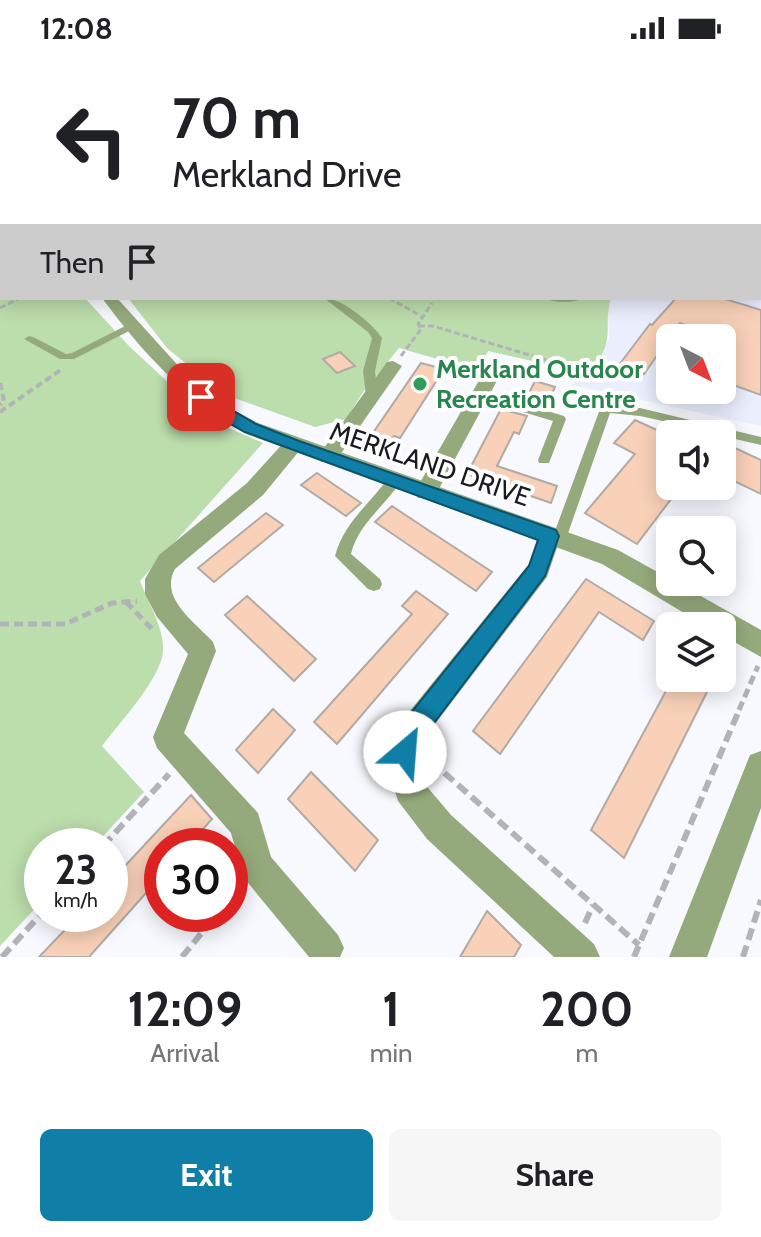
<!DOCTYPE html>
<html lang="en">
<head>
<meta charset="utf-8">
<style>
  body { margin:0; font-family:Cabin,sans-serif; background:#f6f6f6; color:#202124; height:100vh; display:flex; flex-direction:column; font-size:30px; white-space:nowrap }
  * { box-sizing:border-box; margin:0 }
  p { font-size:26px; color:#757577 }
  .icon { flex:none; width:44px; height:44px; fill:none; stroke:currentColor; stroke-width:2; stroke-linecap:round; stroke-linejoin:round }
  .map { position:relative; height:901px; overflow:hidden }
  .sheet { display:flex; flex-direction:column; background:#fff; flex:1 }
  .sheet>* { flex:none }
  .top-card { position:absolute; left:0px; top:0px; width:762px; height:244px; box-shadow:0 4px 20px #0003; background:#fff; color:#202124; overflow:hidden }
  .needle { width:52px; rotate:138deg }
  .buttons { position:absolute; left:656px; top:268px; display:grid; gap:16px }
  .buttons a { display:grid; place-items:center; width:80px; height:80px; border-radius:12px; background:#fff; box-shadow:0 4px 20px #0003; font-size:40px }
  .speed { position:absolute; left:24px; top:772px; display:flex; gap:16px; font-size:40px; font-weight:700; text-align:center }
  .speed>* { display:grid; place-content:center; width:104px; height:104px; border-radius:50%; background:#fff; box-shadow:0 4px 20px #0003; line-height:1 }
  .speed small { font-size:20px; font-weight:400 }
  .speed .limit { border:12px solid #d22; background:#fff; color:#111 }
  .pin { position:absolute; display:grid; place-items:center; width:68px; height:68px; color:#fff; margin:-34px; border-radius:16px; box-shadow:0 4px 12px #0006 }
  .me { position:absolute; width:88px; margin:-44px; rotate:27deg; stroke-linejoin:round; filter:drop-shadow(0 0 6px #0008) }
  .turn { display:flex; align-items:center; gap:28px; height:168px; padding:0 40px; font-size:36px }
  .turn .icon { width:104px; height:104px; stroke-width:2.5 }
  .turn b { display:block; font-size:56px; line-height:68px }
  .then { display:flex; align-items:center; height:76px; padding:0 40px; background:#0003; gap:16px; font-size:30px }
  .eta { display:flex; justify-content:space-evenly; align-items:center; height:136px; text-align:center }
  .eta b { font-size:48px; font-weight:700; line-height:56px }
  .cta { display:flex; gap:16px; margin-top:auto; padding:16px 40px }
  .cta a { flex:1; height:92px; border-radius:12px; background:#107fa7; color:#fff; font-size:32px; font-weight:700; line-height:92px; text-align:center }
  .cta a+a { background:#f6f6f6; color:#202124 }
  .status { display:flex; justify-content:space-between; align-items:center; height:56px; padding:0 40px; background:#fff; direction:ltr }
  .status svg { height:22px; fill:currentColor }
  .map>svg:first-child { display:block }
</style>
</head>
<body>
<div class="status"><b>12:08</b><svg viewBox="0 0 49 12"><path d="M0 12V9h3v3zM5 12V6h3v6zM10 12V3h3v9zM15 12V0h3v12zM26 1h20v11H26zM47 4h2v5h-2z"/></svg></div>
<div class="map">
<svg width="761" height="901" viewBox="0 0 761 901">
  <rect width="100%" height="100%" fill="#f8f9fe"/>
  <path fill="#eaeefd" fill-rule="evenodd" d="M761,121V370L572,329L597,307L609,283L608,252L611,242H760ZM670,282H722V334H670Z"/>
  <g fill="#bcddac">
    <path d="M0,238L2,242H85L128,289L206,362L263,387L140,525C148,546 165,574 163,596C160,624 119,667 102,690L144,736L94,790H42V845L0,890Z"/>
    <path d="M128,242H611C602,272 618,287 589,314L559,311L488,295L479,315L399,292L363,336L346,363L315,371L223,338L167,292Z"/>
  </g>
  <g fill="#f9d1b8" stroke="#b1aaa5" stroke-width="2">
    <path d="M676,242H722L761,254V339L722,325V282L680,267L644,318L619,309L650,268L652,269Z"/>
    <path d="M340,296L355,310L337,317L323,303Z"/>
    <path d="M421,307L444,313L400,382L394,380L385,393L366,387Z"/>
    <path d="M535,325L555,331L546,351L525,345Z"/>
    <path d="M501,353L527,360L519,378L514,376L497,410L557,430L551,447L467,418Z"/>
    <path d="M635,364L670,380V430H681L637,488L585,457L635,398L614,387Z"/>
    <path d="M722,386L761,404V438L722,419Z"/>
    <path d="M317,417L361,447L346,460L301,429Z"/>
    <path d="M392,450L428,474L492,516L476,535L375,466Z"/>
    <path d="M266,457L283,469L214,526L198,512Z"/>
    <path d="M586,523L654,565L643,584L599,556L500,698L473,675Z"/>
    <path d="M416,535L448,558L337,688L314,666L412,558L402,550Z"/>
    <path d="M247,540L316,603L294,625L225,559Z"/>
    <path d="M673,622H714L624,802L591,774Z"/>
    <path d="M273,653L295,674L258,717L236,694Z"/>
    <path d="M311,716L378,784L355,815L288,743Z"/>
    <path d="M191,739L212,763L188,790H162V819L89,901H39L80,858H110V826Z"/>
    <path d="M487,855L521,889L514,901H460Z"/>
  </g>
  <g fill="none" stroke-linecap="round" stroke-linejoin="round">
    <g stroke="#b2b3b7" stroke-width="3" stroke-dasharray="6 3" stroke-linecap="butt">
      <path d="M389,242L421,260"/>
      <path d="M0,252L20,242"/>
      <path d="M419,270H433L556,307"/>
      <path d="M401,300L421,273L418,268L432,247"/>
    </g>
    <g stroke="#b2b3b7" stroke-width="4" stroke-dasharray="7 4" stroke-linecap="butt">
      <path d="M0,327L4,345L0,349"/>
      <path d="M0,356L62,313"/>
    </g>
    <g stroke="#b2b3b7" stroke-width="5" stroke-dasharray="9 5" stroke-linecap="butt">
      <path d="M126,546L154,575"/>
      <path d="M0,568H65L112,547L137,545"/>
      <path d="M739,654L758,610"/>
    </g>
    <g stroke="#b2b3b7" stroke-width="6" stroke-dasharray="12 6" stroke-linecap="butt">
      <path d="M431,705L639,889"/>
      <path d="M103,790L169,718"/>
      <path d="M230,842L239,831"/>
      <path d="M585,867L593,849"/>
      <path d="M2,901L42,857"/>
      <path d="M182,901L217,858"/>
      <path d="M634,901L740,652"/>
      <path d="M743,901L761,844"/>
    </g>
    <g fill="#95aa7c" fill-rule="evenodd">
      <path d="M324,242C342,242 372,267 382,282L375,315L378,339L376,342L372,343L366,339L363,315L372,282L368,276Z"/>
      <path d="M543,242H585C575,247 553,247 543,242Z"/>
      <path d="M135,265L140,268L139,270L74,303H60L24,283L29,280L33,281L66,298L72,297Z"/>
      <path d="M480,335L564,360L566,363L549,407H539L538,404L553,365L476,342V336Z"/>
      <path d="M606,349L640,352L761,381V389L722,380V378L640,360L610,357L566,483L564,487L559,489L554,487L552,483L600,353Z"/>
      <path d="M394,420L401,425C385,450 358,468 351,498L380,523L382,528L380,533L374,535L368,533L335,500C344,466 370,448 389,421Z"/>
      <path d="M670,506L671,526L666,535L660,537L654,535L652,530C656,522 661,510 670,506Z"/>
    </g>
    <g fill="#95aa7c" fill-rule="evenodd">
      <rect x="760" y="110" width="1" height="5"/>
      <rect x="0" y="176" width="2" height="8"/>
      <path d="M393,305L402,310L335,406H321L318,401L321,396L387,306Z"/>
      <path d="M490,316L499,321L434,442H418L415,436L418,430L481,321Z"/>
      <path d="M293,382L303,389L300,394L263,439L175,513C159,542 194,565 213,586L216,595L184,677L258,757L271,801L338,879L344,892L340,901H309L244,822L231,777L157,692L153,681L188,598L157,561L145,538V523L159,499L247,427L286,384Z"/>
      <path d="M549,471L557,473L561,480L547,521L429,676L420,697L423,726L451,759L594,888L600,901H554L427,783L398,745L389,716L390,696L409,656L528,509L541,473Z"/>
      <path d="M761,695V752L707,901H669L750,699Z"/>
    </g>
    <g fill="#95aa7c" fill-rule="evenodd">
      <path d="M0,160L2,161V169L0,168Z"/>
      <path d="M102,242H117L193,326L222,348L258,367L618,494L670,523V526H676L761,574V601L722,579V570H706L602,508L244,377C185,343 142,296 102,242Z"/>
    </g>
  </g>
  <linearGradient id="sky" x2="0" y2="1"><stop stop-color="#73b2e1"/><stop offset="0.47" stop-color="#fcfcff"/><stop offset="1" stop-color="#fcfcff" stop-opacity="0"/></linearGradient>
  <rect width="761" height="236" fill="url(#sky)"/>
  <path fill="#107fa7" stroke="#0a536d" stroke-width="2" d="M201,336L256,368L299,385L556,474L559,480L545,520L428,675L414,705L405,709L396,705L392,696L410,658L529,510L538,484L245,376L209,356L196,344V338Z"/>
  <circle fill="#2e9e5b" stroke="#fff" stroke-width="3" cx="420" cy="328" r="8"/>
  <g text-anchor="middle" stroke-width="8" stroke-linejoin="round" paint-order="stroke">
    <g font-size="26" font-weight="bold" fill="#27864d" stroke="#fff" text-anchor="start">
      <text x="436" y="322">Merkland Outdoor<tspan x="436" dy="30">Recreation Centre</tspan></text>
    </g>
    <g font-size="26" fill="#1a1b1e" stroke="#fff">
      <text transform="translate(430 408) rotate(19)" y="9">MERKLAND DRIVE</text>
    </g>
  </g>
</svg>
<div class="buttons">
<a><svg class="needle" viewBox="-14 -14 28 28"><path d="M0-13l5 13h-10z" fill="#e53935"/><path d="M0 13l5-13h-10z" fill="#757577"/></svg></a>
<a><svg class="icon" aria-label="sound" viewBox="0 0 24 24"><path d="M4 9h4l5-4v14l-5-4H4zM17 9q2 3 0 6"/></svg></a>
<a><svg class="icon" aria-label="search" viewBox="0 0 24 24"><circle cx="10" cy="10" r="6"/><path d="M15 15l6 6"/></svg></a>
<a><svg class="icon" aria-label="layers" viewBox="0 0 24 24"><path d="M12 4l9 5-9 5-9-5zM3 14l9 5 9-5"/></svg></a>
</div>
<div class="speed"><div>23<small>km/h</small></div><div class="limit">30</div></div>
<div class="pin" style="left:201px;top:341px;background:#d93025"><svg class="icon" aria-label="arrive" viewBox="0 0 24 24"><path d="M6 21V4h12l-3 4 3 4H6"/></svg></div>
<svg class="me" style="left:405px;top:696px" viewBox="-20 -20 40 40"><circle r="19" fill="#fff"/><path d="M0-13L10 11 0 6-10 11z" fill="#107fa7"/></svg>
<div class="top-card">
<div class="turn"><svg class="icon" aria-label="left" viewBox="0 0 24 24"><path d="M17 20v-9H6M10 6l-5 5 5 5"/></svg><div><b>70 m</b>Merkland Drive</div></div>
<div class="then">Then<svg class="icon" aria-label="arrive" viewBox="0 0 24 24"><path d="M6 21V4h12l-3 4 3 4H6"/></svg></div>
</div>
</div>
<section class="sheet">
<div class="eta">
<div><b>12:09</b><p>Arrival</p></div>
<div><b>1</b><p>min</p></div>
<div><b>200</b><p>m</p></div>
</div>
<div class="cta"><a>Exit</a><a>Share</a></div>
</section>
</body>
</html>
